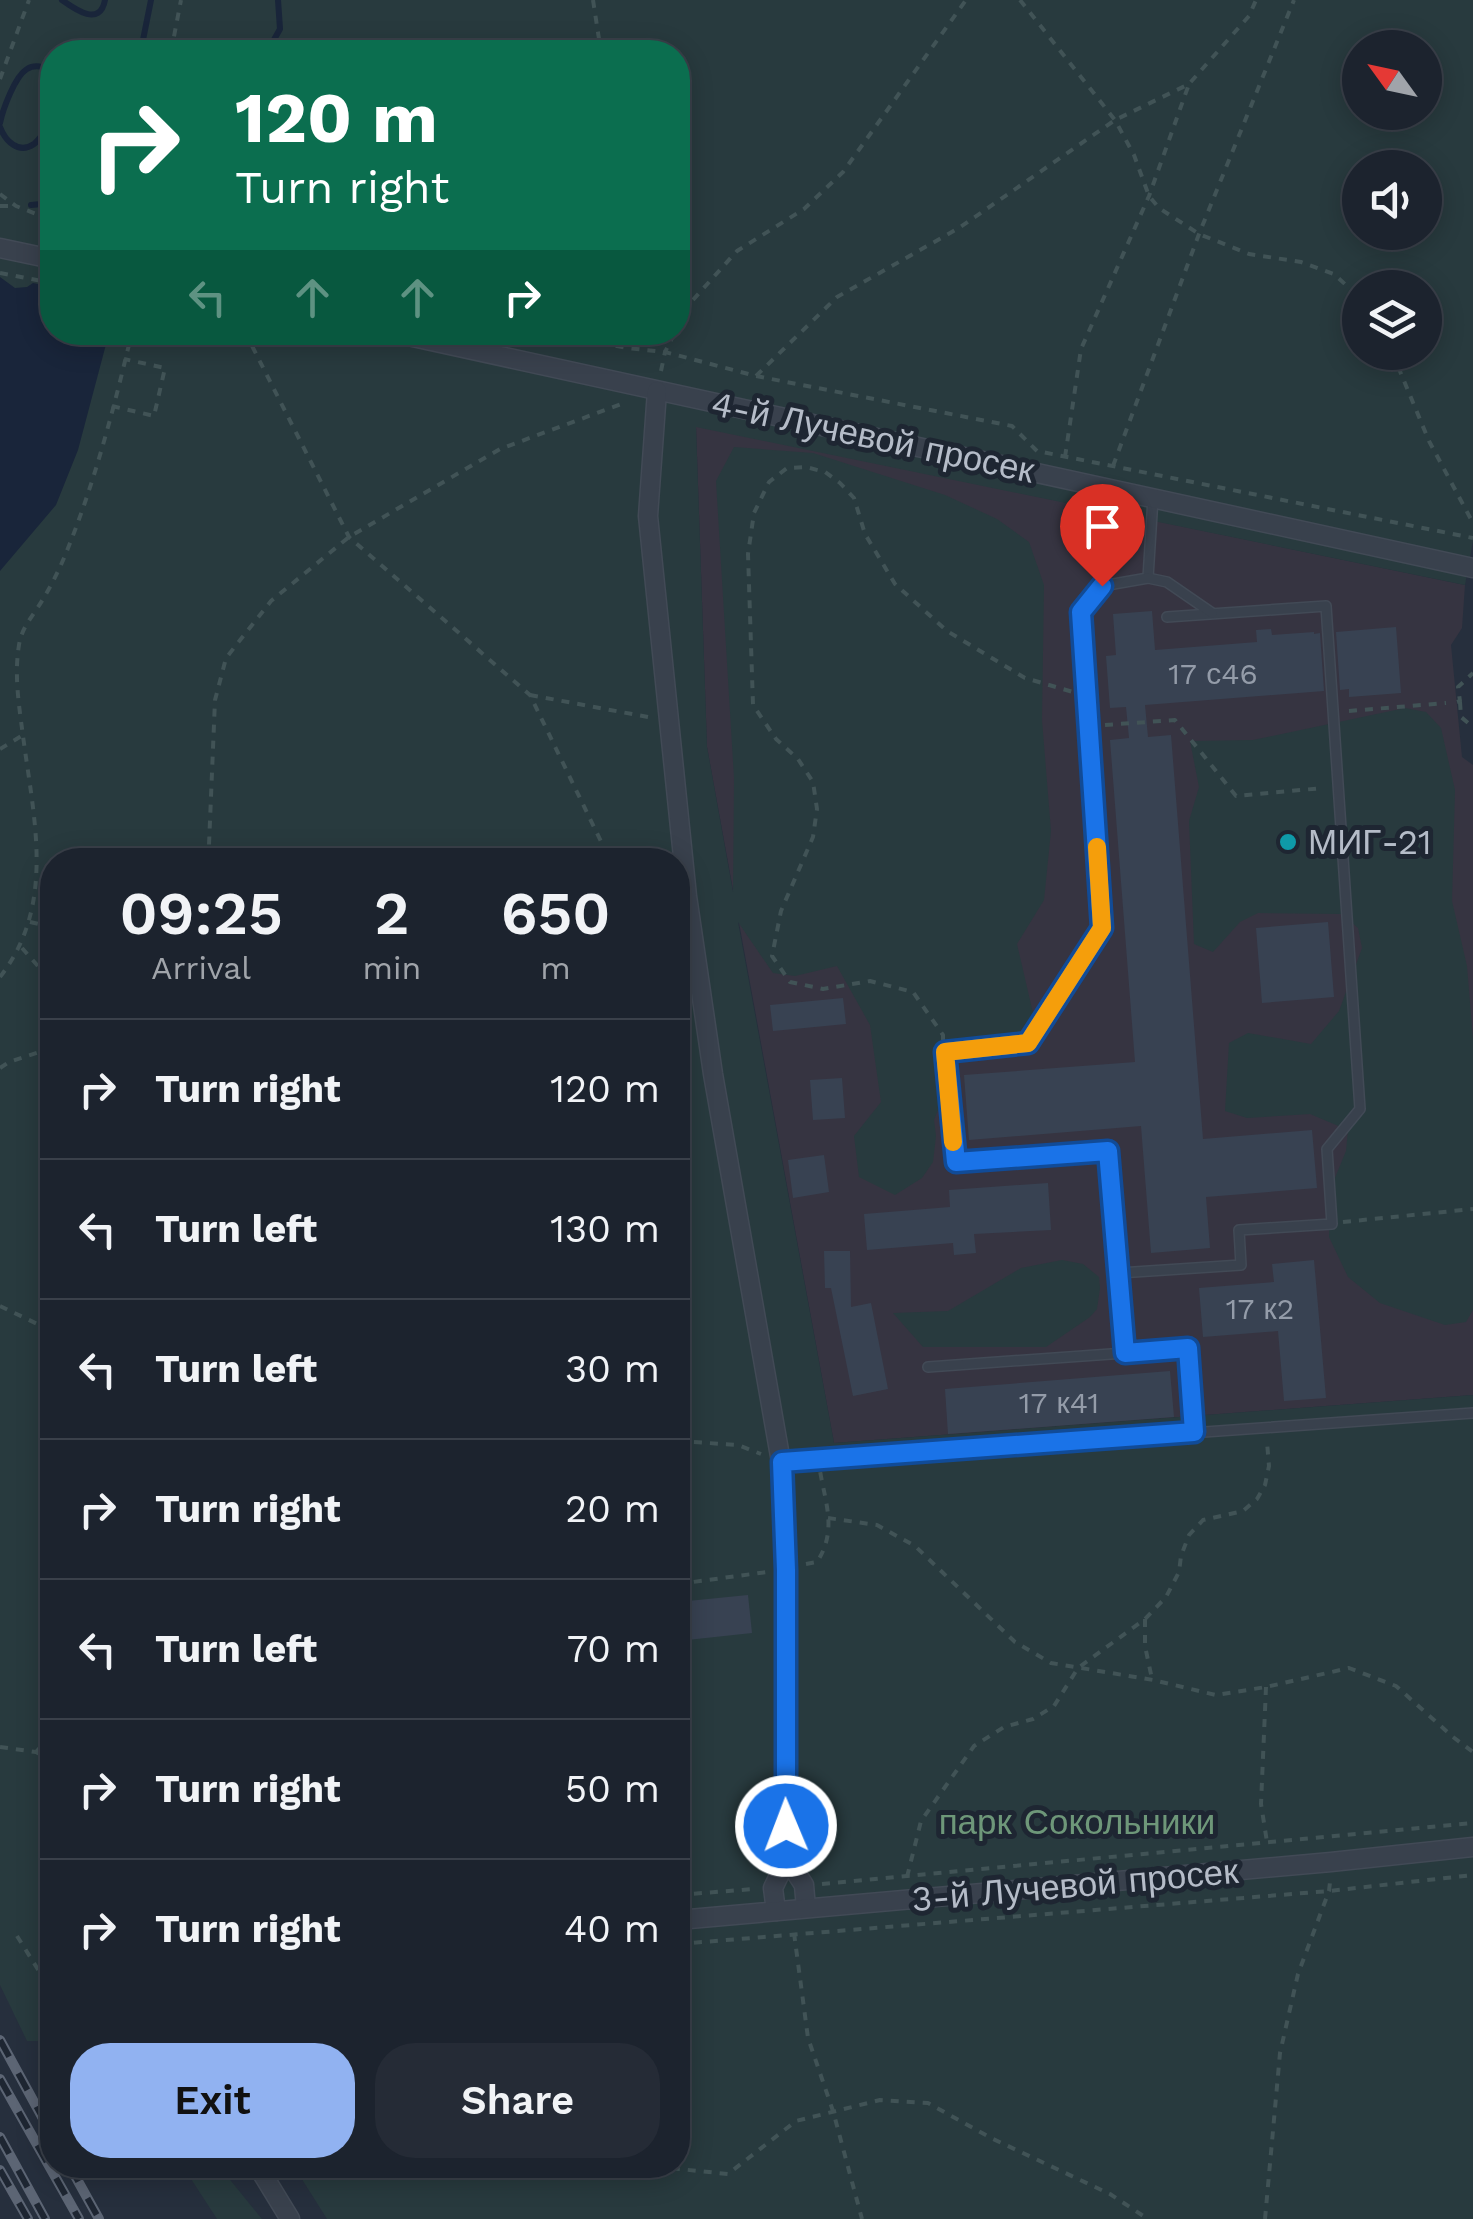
<!DOCTYPE html>
<html lang="en">
<head>
<meta charset="utf-8">
<style>
  body { margin:0; font-family:"Work Sans",sans-serif; background:#252b36; color:#f1f3f6; height:100vh; display:flex; flex-direction:column; font-size:38px; white-space:nowrap }
  * { box-sizing:border-box; margin:0 }
  p { font-size:32px; color:#a0a4aa }
  .icon { flex:none; width:55px; height:55px; fill:none; stroke:currentColor; stroke-width:2; stroke-linecap:round; stroke-linejoin:round }
  .map { position:relative; flex:1; overflow:hidden }
  .drawer { position:absolute; left:40px; top:848px; width:650px; height:1330px; display:flex; flex-direction:column; background:#1c232e; border-radius:40px; box-shadow:0 5px 25px #0003,0 0 0 2px #3a404a }
  .drawer>* { flex:none }
  .hud { position:absolute; left:40px; top:40px; width:650px; height:305px; border-radius:40px; box-shadow:0 5px 25px #0003,0 0 0 2px #3a404a; background:#0b6e4f; color:#fff; overflow:hidden }
  .needle { width:65px; rotate:303deg }
  .tools { position:absolute; left:1342px; top:30px; display:grid; gap:20px }
  .tools a { display:grid; place-items:center; width:100px; height:100px; border-radius:50%; background:#1c232e; box-shadow:0 5px 25px #0003,0 0 0 2px #3a404a; font-size:50px }
  .pin { position:absolute; display:grid; place-items:center; width:85px; height:85px; color:#fff; margin:-102px -42px; border-radius:50% 50% 50% 0; rotate:-45deg; box-shadow:0 0 10px #0007 }
  .pin .icon { rotate:45deg }
  .me { position:absolute; width:110px; margin:-55px; rotate:359deg; stroke-linejoin:round; filter:drop-shadow(0 0 8px #0008) }
  .turn { display:flex; align-items:center; gap:35px; height:210px; padding:0 30px; font-size:45px }
  .turn .icon { width:130px; height:130px; stroke-width:2.5 }
  .turn b { display:block; font-size:70px; line-height:85px }
  .lanes { display:flex; align-items:center; height:95px; padding:0 30px; background:#0003; justify-content:center; gap:50px; direction:ltr }
  .lanes .off { opacity:.35 }
  .eta { display:flex; justify-content:space-evenly; align-items:center; height:170px; text-align:center }
  .eta b { font-size:60px; font-weight:600; line-height:70px }
  .button { display:flex; gap:20px; margin-top:auto; padding:20px 30px }
  .button a { flex:1; height:115px; border-radius:40px; background:#91b2f1; color:#111; font-size:40px; font-weight:600; line-height:115px; text-align:center }
  .button a+a { background:#252b36; color:#f1f3f6 }
  ul { padding:0; list-style:none }
  li { display:flex; align-items:center; gap:30px; height:140px; padding:0 30px; border-top:2px solid #3a404a }
  li div { flex:1 }
  li b { display:block; font-size:38px }
  li em { font-style:normal }
  .map>svg:first-child { display:block }
</style>
</head>
<body>
<div class="map">
<svg width="1473" height="2219" viewBox="0 0 1473 2219">
  <rect width="100%" height="100%" fill="#262f3d"/>
  <path fill="#363441" d="M696,426L1465,585L1462,628L1451,645L1462,757L1473,765V1395L834,1443L707,747Z"/>
  <g fill="#283a3e" fill-rule="evenodd">
    <path d="M0,0H1473V541L1465,585L696,427L707,747L733,892L734,778L716,481L734,447L813,453L945,495L997,519L1029,542L1044,585L1042,720L1051,831L1044,900L1017,944L1033,1013L1017,1036L985,1042L963,1039L950,1058L942,1100L934,1120L936,1136L933,1162L922,1178L895,1195L859,1177L854,1136L881,1102L870,1025L837,966L795,976L773,973L738,922L834,1443L1473,1395V2219H327L293,2165H678V860H52V2041H27L0,1985ZM1360,48H1425V112H1360ZM52,52H678V332H52ZM1360,168H1425V232H1360ZM1360,288H1425V352H1360Z"/>
    <path d="M1405,708L1426,712L1441,728L1455,790L1452,901L1467,966L1473,1039V1310L1466,1322L1445,1325L1380,1303L1348,1277L1329,1237L1330,1190L1346,1151L1348,1130L1310,1114L1247,1118L1225,1111L1229,1043L1248,1033L1311,1044L1339,1011L1362,948L1358,928L1342,914L1258,913L1240,922L1213,952L1194,944L1189,821L1199,787L1190,741L1253,740Z"/>
    <path d="M1062,1260L1083,1264L1099,1277L1100,1288L1097,1309L1090,1317L1046,1347H923L893,1313L948,1311L1021,1268Z"/>
    <path d="M182,2165H218L262,2219H217Z"/>
  </g>
  <path fill="#19253a" d="M0,277L15,288L27,287L33,283L52,287V332L109,333L78,450L56,505L0,571Z"/>
  <g fill="none" stroke-linecap="round" stroke-linejoin="round">
    <g stroke="#19253a" stroke-width="6">
      <path d="M62,0C76,10 100,27 105,0"/>
      <path d="M136,52L143,40L151,0"/>
      <path d="M267,52L280,29L278,0"/>
      <path d="M0,123C3,109 15,76 27,69C35,64 44,67 52,70"/>
      <path d="M0,127C5,140 18,155 34,144C42,138 43,130 52,125"/>
      <path d="M31,205L52,203"/>
    </g>
  </g>
  <g fill="#384252">
    <path d="M1152,611L1155,650L1257,642L1256,630L1271,629L1272,635L1314,632V634L1320,633L1324,691L1145,705L1148,737L1171,735L1203,1139L1312,1130L1317,1188L1206,1197L1210,1248L1151,1253L1141,1126L969,1140L964,1075L1135,1062L1110,740L1129,738L1126,707L1110,708L1106,656L1116,655L1113,614Z"/>
    <path d="M1396,627L1401,693L1349,697V689L1340,690L1336,632Z"/>
    <path d="M1328,922L1334,997L1262,1003L1256,928Z"/>
    <path d="M843,998L846,1024L773,1031L770,1005Z"/>
    <path d="M842,1078L845,1118L813,1120L810,1080Z"/>
    <path d="M824,1155L829,1192L793,1198L788,1160Z"/>
    <path d="M1048,1183L1051,1230L974,1234L976,1253L954,1255L953,1243L867,1250L864,1214L950,1207L949,1190Z"/>
    <path d="M824,1251H850L851,1307L871,1303L888,1389L853,1396L831,1288H825Z"/>
    <path d="M1314,1260L1326,1398L1284,1401L1278,1331L1203,1337L1199,1288L1274,1282L1272,1264Z"/>
    <path d="M1170,1371L1174,1417L948,1434L945,1389Z"/>
    <path d="M748,1595L752,1633L678,1641V1602Z"/>
  </g>
  <g fill="none" stroke-linecap="round" stroke-linejoin="round">
    <g stroke="#424a56" stroke-width="12">
      <g id="service">
        <path d="M1148,578L1153,498"/>
        <path d="M1167,617L1326,606L1360,1109L1327,1149L1332,1224L1239,1230L1241,1265L1119,1273L1125,1353L1188,1349L1194,1432"/>
        <path d="M1119,1273L1108,1151L955,1162L945,1052L1027,1043L1102,928L1081,612L1102,586L1148,578L1167,582L1212,613"/>
        <path d="M928,1367L1125,1353"/>
        <path d="M781,1462L1473,1413"/>
      </g>
    </g>
    <g stroke="#424a56" stroke-width="21">
      <g id="minor">
        <path d="M0,248L52,259"/>
        <path d="M390,332L1473,568"/>
        <path d="M657,391L648,516L687,896L713,1074L781,1462L786,1570L787,1859"/>
        <path d="M776,1911L773,1888L787,1859L804,1885L806,1908"/>
        <path d="M678,1920L1331,1862L1473,1847"/>
        <path d="M257,2165L290,2219"/>
      </g>
    </g>
    <g stroke="#415356" stroke-width="4" stroke-dasharray="8 8" stroke-linecap="butt">
      <path d="M593,0L601,52"/>
      <path d="M1020,0L1115,120L1134,155L1149,196L1159,208L1199,234L1249,254L1301,262L1334,274L1360,298"/>
      <path d="M171,52L181,0"/>
      <path d="M0,79L29,0"/>
      <path d="M0,194L16,206L46,218L52,216"/>
      <path d="M0,206H15"/>
      <path d="M0,273L52,283"/>
      <path d="M678,328L692,301L737,251L804,209L843,172L966,0"/>
      <path d="M121,332L129,344"/>
      <path d="M245,332L349,537L530,695L610,860"/>
      <path d="M570,332L591,341L627,348L665,352L756,376L1012,426L1037,451L1473,538"/>
      <path d="M1392,352L1429,441L1473,523"/>
      <path d="M661,371L665,352L675,332"/>
      <path d="M756,376L837,297L959,228L1115,120L1189,84L1249,16L1256,0"/>
      <path d="M112,406L154,416L165,368L124,359"/>
      <path d="M1065,457L1081,349L1149,196L1189,84"/>
      <path d="M1113,466L1199,234L1294,0"/>
      <path d="M530,695L648,717"/>
      <path d="M1457,702L1460,701L1458,687L1473,673"/>
      <path d="M1460,702L1461,717L1473,727"/>
      <path d="M1349,711L1446,703"/>
      <path d="M1105,725L1175,720L1236,796L1323,788"/>
      <path d="M0,749L23,735"/>
      <path d="M205,860L209,845L215,700L226,658L271,601L349,537L500,449L624,403"/>
      <path d="M30,922L52,927"/>
      <path d="M22,948L52,982"/>
      <path d="M0,977C56,905 34,820 23,736C19,705 14,676 19,645C22,626 34,615 43,599C51,586 58,572 64,558C94,486 114,408 132,332"/>
      <path d="M678,1000L683,1011"/>
      <path d="M943,1040V1035L913,992L870,981L823,989L790,982L772,956L781,911L813,837L817,809L813,782L798,759L776,739L753,705L748,554L754,513L769,482L787,468L806,467L825,472L840,483L854,498L865,534L895,584L947,631L1025,678L1073,692"/>
      <path d="M0,1068L9,1062L52,1048"/>
      <path d="M1343,1222L1473,1209"/>
      <path d="M0,1306L52,1331"/>
      <path d="M678,1441L738,1445L761,1454"/>
      <path d="M828,1518L877,1525L915,1546L1015,1642L1051,1663L1153,1680L1216,1695L1266,1687L1349,1668L1396,1686L1453,1737L1473,1752"/>
      <path d="M806,1564L817,1562C837,1531 826,1505 820,1471"/>
      <path d="M678,1584L767,1572"/>
      <path d="M1145,1619V1646L1152,1679"/>
      <path d="M1266,1687L1261,1804L1267,1842"/>
      <path d="M0,1747L36,1752L52,1761"/>
      <path d="M36,1752L52,1734"/>
      <path d="M907,1877L921,1821L974,1746L1004,1727L1033,1719L1054,1706L1078,1668L1145,1619L1166,1597L1179,1572L1181,1556L1189,1535L1203,1520L1243,1511L1257,1499L1265,1485L1269,1466L1267,1442"/>
      <path d="M822,1884L1473,1823"/>
      <path d="M678,1895L753,1889"/>
      <path d="M794,1933L808,2038L833,2111L862,2219"/>
      <path d="M17,1936L49,1987H52"/>
      <path d="M678,1944L1329,1891L1473,1875"/>
      <path d="M525,2165H528"/>
      <path d="M640,2165L728,2174L796,2121L880,2100L928,2103L991,2138L1110,2194L1148,2219"/>
      <path d="M1265,2219L1280,2053L1298,1974L1329,1891L1330,1882"/>
    </g>
    <use href="#service" stroke="#39414d" stroke-width="9"/>
    <use href="#minor" stroke="#39414d" stroke-width="18"/>
    <g stroke="#5c6574" stroke-width="10">
      <g id="rail">
        <path d="M0,2040L52,2135"/>
        <path d="M0,2079L79,2219"/>
        <path d="M0,2137L45,2219"/>
        <path d="M69,2165L99,2219"/>
        <path d="M0,2170L28,2219"/>
      </g>
    </g>
    <use href="#rail" stroke="#1e2632" stroke-width="6" stroke-dasharray="19" stroke-linecap="butt"/>
  </g>
  <g fill="none" stroke-linecap="round" stroke-linejoin="round">
    <g stroke="#114b97" stroke-width="25">
      <path id="route" d="M786,1826V1570L782,1462L1194,1432L1188,1348L1125,1353L1108,1151L956,1162L945,1052L1028,1043L1102,928L1081,612L1102,586"/>
    </g>
    <use href="#route" stroke="#1a73e8" stroke-width="18"/>
    <path stroke="#f59e0b" stroke-width="18" d="M953,1142L945,1052L1028,1043L1102,928L1097,847"/>
  </g>
  <circle fill="#0f9aa8" stroke="#1e2632" stroke-width="4" cx="1288" cy="842" r="10"/>
  <g text-anchor="middle" stroke-width="10" stroke-linejoin="round" paint-order="stroke">
    <g font-size="30" fill="#949ca9">
      <text x="1213" y="684">17 с46</text>
      <text x="1260" y="1319">17 к2</text>
      <text x="1059" y="1413">17 к41</text>
    </g>
    <g font-size="35" fill="#b5bcc8" stroke="#1e2632">
      <text transform="translate(873 437) rotate(12)" y="12">4-й Лучевой просек</text>
      <text transform="translate(1075 1885) rotate(-5)" y="12">3-й Лучевой просек</text>
    </g>
    <g font-size="35" fill="#b5bcc8" stroke="#1e2632" text-anchor="start">
      <text x="1308" y="854">МИГ-21</text>
    </g>
    <g font-size="35" fill="#6e9779" stroke="#1e2632">
      <text x="1077" y="1834">парк Сокольники</text>
    </g>
  </g>
</svg>
<div class="tools">
<a><svg class="needle" viewBox="-14 -14 28 28"><path d="M0-13l5 13h-10z" fill="#e53935"/><path d="M0 13l5-13h-10z" fill="#a0a4aa"/></svg></a>
<a><svg class="icon" aria-label="sound" viewBox="0 0 24 24"><path d="M4 9h4l5-4v14l-5-4H4zM17 9q2 3 0 6"/></svg></a>
<a><svg class="icon" aria-label="layers" viewBox="0 0 24 24"><path d="M12 4l9 5-9 5-9-5zM3 14l9 5 9-5"/></svg></a>
</div>
<div class="pin" style="left:1102px;top:586px;background:#d93025"><svg class="icon" aria-label="arrive" viewBox="0 0 24 24"><path d="M6 21V4h12l-3 4 3 4H6"/></svg></div>
<svg class="me" style="left:786px;top:1826px" viewBox="-20 -20 40 40"><circle r="17" fill="#1a73e8" stroke="#fff" stroke-width="3"/><path d="M0-11L8 9 0 5-8 9z" fill="#fff"/></svg>
<div class="hud">
<div class="turn"><svg class="icon" aria-label="right" viewBox="0 0 24 24"><path d="M7 20v-9h11M14 6l5 5-5 5"/></svg><div><b>120 m</b>Turn right</div></div>
<div class="lanes"><svg class="icon off" aria-label="left" viewBox="0 0 24 24"><path d="M17 20v-9H6M10 6l-5 5 5 5"/></svg><svg class="icon off" aria-label="ahead" viewBox="0 0 24 24"><path d="M12 20V5M6 11l6-6 6 6"/></svg><svg class="icon off" aria-label="ahead" viewBox="0 0 24 24"><path d="M12 20V5M6 11l6-6 6 6"/></svg><svg class="icon" aria-label="right" viewBox="0 0 24 24"><path d="M7 20v-9h11M14 6l5 5-5 5"/></svg></div>
</div>
<section class="drawer">
<div class="eta">
<div><b>09:25</b><p>Arrival</p></div>
<div><b>2</b><p>min</p></div>
<div><b>650</b><p>m</p></div>
</div>
<ul>
<li><svg class="icon" aria-label="right" viewBox="0 0 24 24"><path d="M7 20v-9h11M14 6l5 5-5 5"/></svg><div><b>Turn right</b></div><em>120 m</em></li>
<li><svg class="icon" aria-label="left" viewBox="0 0 24 24"><path d="M17 20v-9H6M10 6l-5 5 5 5"/></svg><div><b>Turn left</b></div><em>130 m</em></li>
<li><svg class="icon" aria-label="left" viewBox="0 0 24 24"><path d="M17 20v-9H6M10 6l-5 5 5 5"/></svg><div><b>Turn left</b></div><em>30 m</em></li>
<li><svg class="icon" aria-label="right" viewBox="0 0 24 24"><path d="M7 20v-9h11M14 6l5 5-5 5"/></svg><div><b>Turn right</b></div><em>20 m</em></li>
<li><svg class="icon" aria-label="left" viewBox="0 0 24 24"><path d="M17 20v-9H6M10 6l-5 5 5 5"/></svg><div><b>Turn left</b></div><em>70 m</em></li>
<li><svg class="icon" aria-label="right" viewBox="0 0 24 24"><path d="M7 20v-9h11M14 6l5 5-5 5"/></svg><div><b>Turn right</b></div><em>50 m</em></li>
<li><svg class="icon" aria-label="right" viewBox="0 0 24 24"><path d="M7 20v-9h11M14 6l5 5-5 5"/></svg><div><b>Turn right</b></div><em>40 m</em></li>
</ul>
<div class="button"><a>Exit</a><a>Share</a></div>
</section>
</div>
</body>
</html>
